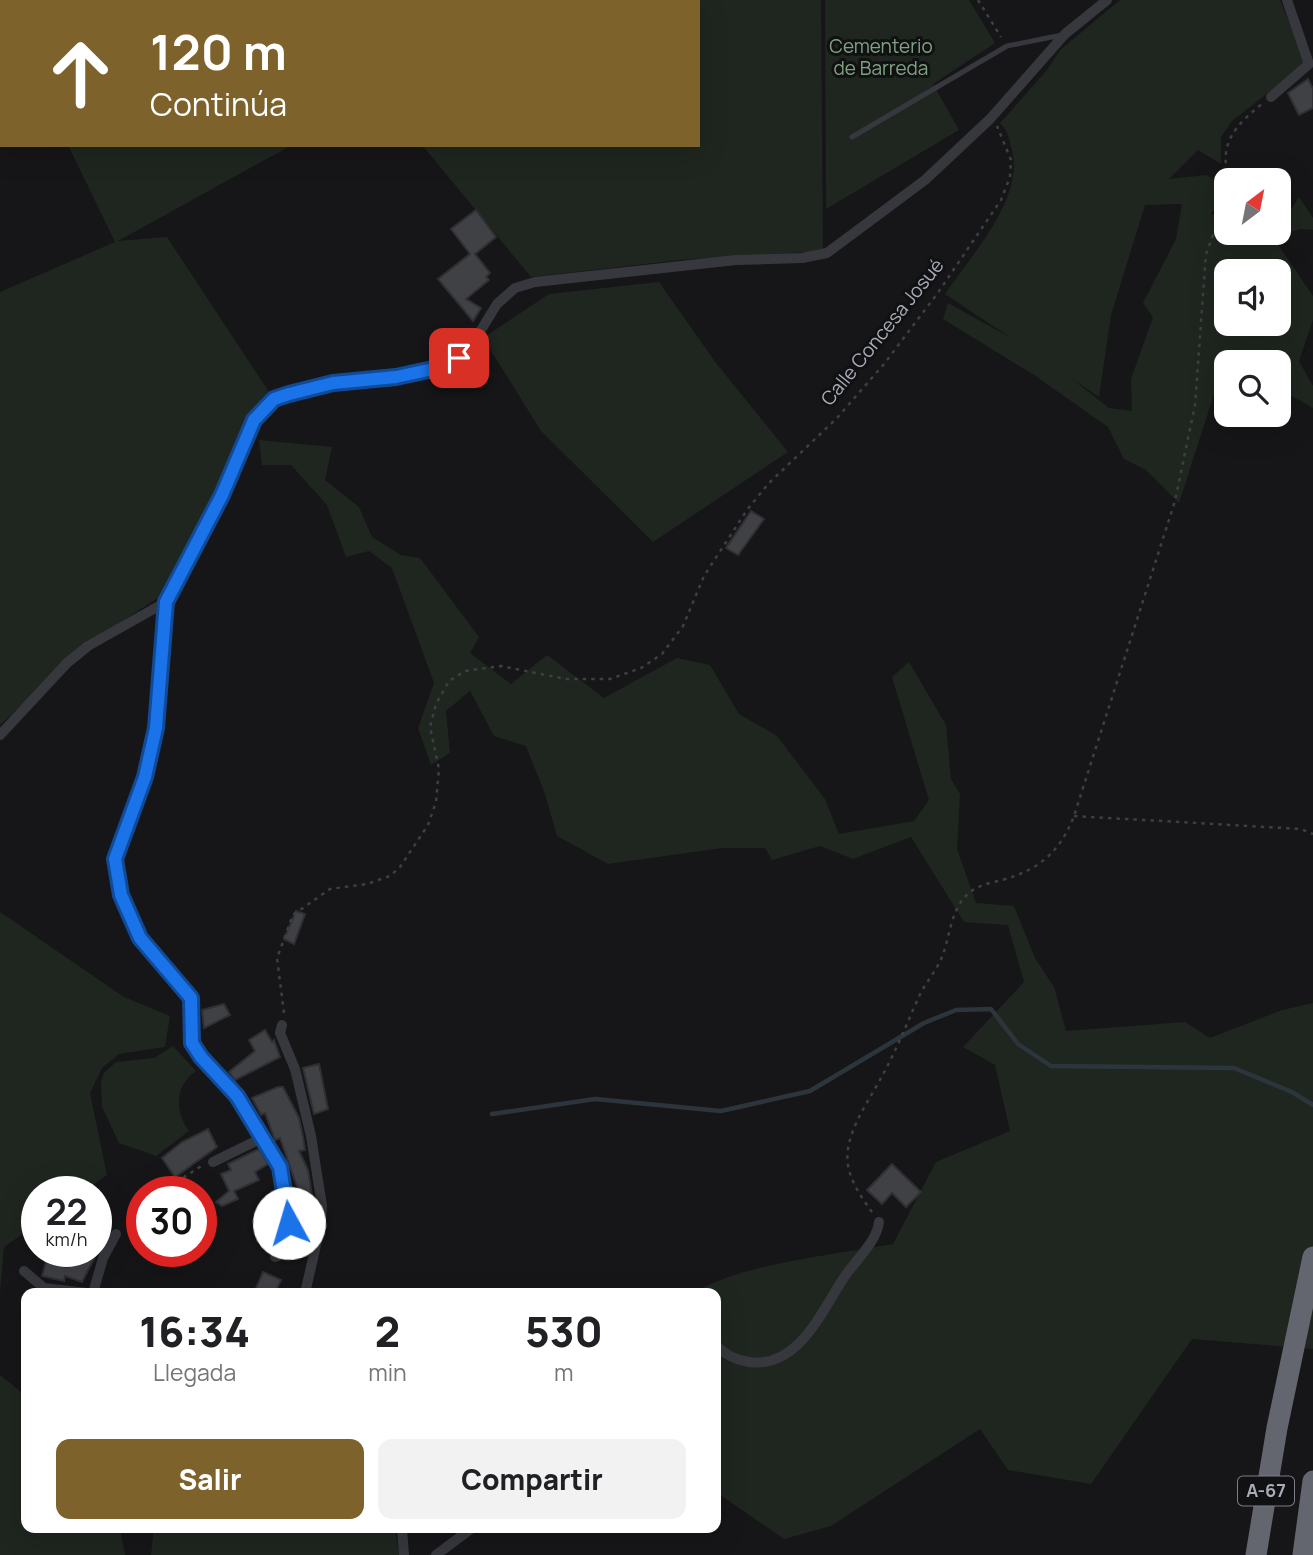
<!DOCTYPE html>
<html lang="es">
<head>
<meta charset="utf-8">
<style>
  body { margin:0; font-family:Manrope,sans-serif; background:#f2f2f2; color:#202124; height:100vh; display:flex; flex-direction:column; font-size:26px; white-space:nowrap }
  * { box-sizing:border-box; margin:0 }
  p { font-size:23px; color:#757577 }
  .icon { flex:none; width:38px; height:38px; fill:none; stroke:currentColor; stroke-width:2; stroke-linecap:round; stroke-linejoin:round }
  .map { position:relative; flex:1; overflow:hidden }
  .drawer { position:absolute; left:21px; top:1288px; width:700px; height:245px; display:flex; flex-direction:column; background:#fff; border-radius:14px; box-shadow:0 7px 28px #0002 }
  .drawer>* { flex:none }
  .guide { position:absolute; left:0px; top:0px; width:700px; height:147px; box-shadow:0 7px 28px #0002; background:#7e622b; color:#fff; overflow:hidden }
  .needle { width:46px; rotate:32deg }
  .buttons { position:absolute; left:1214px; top:168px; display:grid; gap:14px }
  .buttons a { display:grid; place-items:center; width:77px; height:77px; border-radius:14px; background:#fff; box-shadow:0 7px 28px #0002; font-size:35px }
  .speed { position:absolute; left:21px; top:1176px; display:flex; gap:14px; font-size:35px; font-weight:700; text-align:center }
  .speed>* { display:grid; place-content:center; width:91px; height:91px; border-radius:50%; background:#fff; box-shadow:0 7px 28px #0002; line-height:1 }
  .speed small { font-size:18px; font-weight:400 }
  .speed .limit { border:10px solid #d22; background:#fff; color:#111 }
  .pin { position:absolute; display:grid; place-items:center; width:60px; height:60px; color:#fff; margin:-30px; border-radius:14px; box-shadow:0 4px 10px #0006 }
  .me { position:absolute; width:77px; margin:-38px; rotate:354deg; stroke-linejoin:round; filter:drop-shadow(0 0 5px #0008) }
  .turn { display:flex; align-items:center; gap:24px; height:147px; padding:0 35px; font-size:32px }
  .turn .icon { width:91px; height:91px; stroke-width:2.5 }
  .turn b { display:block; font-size:49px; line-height:60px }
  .eta { display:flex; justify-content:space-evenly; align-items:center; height:119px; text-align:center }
  .eta b { font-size:42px; font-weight:800; line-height:49px }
  .cta { display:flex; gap:14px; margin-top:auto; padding:14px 35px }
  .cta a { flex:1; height:80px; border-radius:14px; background:#7e622b; color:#fff; font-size:28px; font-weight:800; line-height:80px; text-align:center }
  .cta a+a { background:#f2f2f2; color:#202124 }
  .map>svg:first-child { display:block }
</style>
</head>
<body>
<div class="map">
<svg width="1313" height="1555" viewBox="0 0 1313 1555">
  <rect width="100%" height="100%" fill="#161618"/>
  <g fill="#1e261f" fill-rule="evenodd">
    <path d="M176,0H636V2H175Z"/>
    <path d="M656,0H821L823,251L680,260L531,277L422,145H698V2H640Z"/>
    <path d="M825,0H969L995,43L933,84L959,130L826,209Z"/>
    <path d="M1120,0H1280L1306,63L1232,121L1221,137V164L1198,150L1169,179L1207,175L1227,190V198L1211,213L1227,225V233L1241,236L1244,233H1279V209L1287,216L1299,197L1313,218V230L1300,229L1273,237L1313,296V320L1299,361L1313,386V408L1279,389V362H1236L1226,357L1179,503L1146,470L1124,459L1108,427L1034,375L943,319L948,303L1011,338L945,294C972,254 1027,196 1011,147C1009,137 1007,130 1000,123L1047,70L1060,50ZM1182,204L1176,239L1143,303L1153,317L1131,379L1132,411L1109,408L1071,378L1099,397L1111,315L1145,205ZM1227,271H1279V324H1227Z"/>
    <path d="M68,145H292L118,241L167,237L269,392L255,408L242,431L229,470L161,596L96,638L0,725V292L115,242Z"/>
    <path d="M659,282L716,363L788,452L653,542L541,431L483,338L549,294Z"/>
    <path d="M259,440L332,447L325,480L359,507L372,537L401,555L420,558L479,637L470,653L511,684L547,655L604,698L677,658L710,665L739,714L777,736L825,799L839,834L914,821L929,800L892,677L909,662L946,725L951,779L960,794L957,849L976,903L1014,906L1035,958L1054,987L1066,1031L1185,1022L1210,1038L1282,1010L1313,1003V1349L1192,1339L1091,1484L1008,1470L980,1429L831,1526L784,1539L716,1492V1293H694C738,1264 839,1254 893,1244L936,1162L1010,1131L995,1065L963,1047L1024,982L1008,925L964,922L911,837L853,859L820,846L772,860L765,848H722L608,864L557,836L545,794L526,746L494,736L470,691L446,711L450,753L431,765L418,728L434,683L392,568L369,551L346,557L327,505L291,465H262Z"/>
    <path d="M0,912L124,997L170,1016L165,1047L119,1054L102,1068L90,1093L107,1175L83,1192H37V1224L4,1247L0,1291Z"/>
    <path d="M173,1046L196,1071C174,1086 175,1112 189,1131L156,1156L119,1143L102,1107L101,1081L104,1073L116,1062L154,1058Z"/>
    <path d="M0,1375L26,1396V1528H120L125,1555H0Z"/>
    <path d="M154,1528H395L399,1555H151Z"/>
  </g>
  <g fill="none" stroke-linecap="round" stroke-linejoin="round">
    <path stroke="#2c353c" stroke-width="4.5" d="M492,1114L595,1099L721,1111L810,1091L924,1023L956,1010L991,1009L1018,1044L1051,1066L1234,1068L1292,1092L1313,1105"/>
  </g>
  <g fill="#404145" stroke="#303034" stroke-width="2">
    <path d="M1308,79L1313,89V108L1299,115L1288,93Z"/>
    <path d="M476,210L496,237L475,254L490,273L486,277L489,280L466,299L481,308L473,321L438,279L470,254L451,229Z"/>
    <path d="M751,511L764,519L738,555L726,548Z"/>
    <path d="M296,911L305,914L294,944L284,939Z"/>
    <path d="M224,1004L230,1015L204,1028L202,1010Z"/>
    <path d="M265,1030L272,1042L274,1040L280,1057L235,1080L229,1072L255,1051L249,1040Z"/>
    <path d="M319,1064L328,1109L314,1114L303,1068Z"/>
    <path d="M278,1087H283L299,1118L303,1137L305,1150L299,1151L308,1170L313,1202L304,1207L280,1138L275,1140L265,1113L261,1115L252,1098Z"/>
    <path d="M208,1129L217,1147L175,1177L162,1158L182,1142Z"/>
    <path d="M259,1149L268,1164L255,1172L259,1180L234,1191L238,1199L222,1206L216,1202L229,1191L221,1174L231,1170L228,1164Z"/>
    <path d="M892,1164L921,1192L906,1207L892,1193L882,1204L867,1190Z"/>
    <path d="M74,1251H98L82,1282L65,1276L64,1281L42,1276L46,1262L67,1267Z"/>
    <path d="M263,1272L281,1280L275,1293H254Z"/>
  </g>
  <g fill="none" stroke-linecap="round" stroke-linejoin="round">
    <g stroke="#3d3f44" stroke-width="2.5" stroke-dasharray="3.5 5" stroke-linecap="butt">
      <path d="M978,0L1001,37"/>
      <path d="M1229,180C1218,143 1235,126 1263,103"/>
      <path d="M1074,816L1301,829L1313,834"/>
      <path d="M284,1013L277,958L293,915L330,889L367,884L390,876L400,867L428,825L436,802L439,769L430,727L436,704L449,681L465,671L501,666L566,679H610L641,668L662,654L683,626L704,576L747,510L768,484L837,418L884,364L937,294L1001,200L1010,177L1011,160L997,126"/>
      <path d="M176,1182L203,1165"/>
      <path d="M872,1212C859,1194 844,1173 848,1149C852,1123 870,1099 882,1076C896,1051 906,1025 918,999C924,984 936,972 942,957C950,937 951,908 968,894C977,885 990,883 1002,880C1039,870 1060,852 1074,816L1175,501L1195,405L1206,254L1213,235L1227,217"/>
    </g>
    <path stroke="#37383d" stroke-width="5" d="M852,137L1007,46L1062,35"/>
    <g stroke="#37383d" stroke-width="10">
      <path d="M1271,97L1309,64L1287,0"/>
      <path d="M0,735L67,663L88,646L166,602"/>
      <path d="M282,1025L280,1033L295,1069L311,1136L322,1206L321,1224L305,1293"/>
      <path d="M213,1162L262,1138"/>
      <path d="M314,1243L300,1237L289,1223L284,1178L275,1157L228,1084L201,1057L190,1031L191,998L140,938L121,895L115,859L145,777L156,728L166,602L215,509L245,436L263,407L274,399L333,383L396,377L433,369L459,358L473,343L497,304L515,288L535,282L736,260L802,258L827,253L925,180L990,119L1065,34L1107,0"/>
      <path d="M275,1257L301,1247L308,1241"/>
      <path d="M24,1271L44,1288L87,1293"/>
      <path d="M93,1293L103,1258L116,1234"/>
      <path d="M716,1345C725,1355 736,1360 749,1362C799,1369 822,1310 845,1276C856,1260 877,1241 879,1222"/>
      <path d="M402,1528L404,1555"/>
      <path d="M436,1555L472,1528"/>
    </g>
    <g stroke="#63666e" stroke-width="21">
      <path d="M1256,1555L1277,1428L1313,1257"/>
      <path d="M1303,1555L1313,1481"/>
    </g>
  </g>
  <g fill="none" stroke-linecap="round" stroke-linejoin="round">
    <g stroke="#114b97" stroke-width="18">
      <path id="route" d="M289,1223L280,1167L237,1096L201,1057L192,1043L191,998L140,938L121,895L115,859L145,777L156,728L166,602L222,495L254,420L274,399L289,394L333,383L396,377L433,369L459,358"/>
    </g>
    <use href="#route" stroke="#1a73e8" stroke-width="12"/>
  </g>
  <g text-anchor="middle" stroke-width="6" stroke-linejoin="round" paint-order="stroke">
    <rect fill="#111113" stroke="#7b7e86" stroke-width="2" x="1238" y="1476.5" width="56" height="29" rx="5"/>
    <g font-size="18" font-weight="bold" fill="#a8adb8">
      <text x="1266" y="1497">A-67</text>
    </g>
    <g font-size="19" fill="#7fa381" stroke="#111113">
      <text x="881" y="53">Cementerio<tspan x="881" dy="22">de Barreda</tspan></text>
    </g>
    <g font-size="19" fill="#a8adb8" stroke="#111113">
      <text transform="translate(882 332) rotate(-51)" y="7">Calle Concesa Josué</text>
    </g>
  </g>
</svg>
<div class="buttons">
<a><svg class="needle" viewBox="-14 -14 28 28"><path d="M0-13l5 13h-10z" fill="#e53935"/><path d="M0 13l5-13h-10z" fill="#757577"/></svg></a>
<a><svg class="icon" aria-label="sound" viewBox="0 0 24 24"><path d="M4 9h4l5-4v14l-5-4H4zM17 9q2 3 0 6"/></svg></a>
<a><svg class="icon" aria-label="search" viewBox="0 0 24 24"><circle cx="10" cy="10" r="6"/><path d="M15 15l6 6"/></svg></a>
</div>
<div class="speed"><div>22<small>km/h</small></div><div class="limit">30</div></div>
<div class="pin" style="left:459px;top:358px;background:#d93025"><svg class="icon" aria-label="arrive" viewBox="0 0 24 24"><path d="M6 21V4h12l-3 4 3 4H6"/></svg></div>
<svg class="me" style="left:289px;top:1223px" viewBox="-20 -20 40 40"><circle r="19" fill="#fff"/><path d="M0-13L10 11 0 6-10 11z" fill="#1a73e8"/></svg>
<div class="guide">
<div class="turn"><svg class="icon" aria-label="ahead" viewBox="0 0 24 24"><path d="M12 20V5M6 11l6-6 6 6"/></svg><div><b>120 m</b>Continúa</div></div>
</div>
<section class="drawer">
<div class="eta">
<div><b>16:34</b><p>Llegada</p></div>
<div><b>2</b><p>min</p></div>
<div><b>530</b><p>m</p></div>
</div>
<div class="cta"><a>Salir</a><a>Compartir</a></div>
</section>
</div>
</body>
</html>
